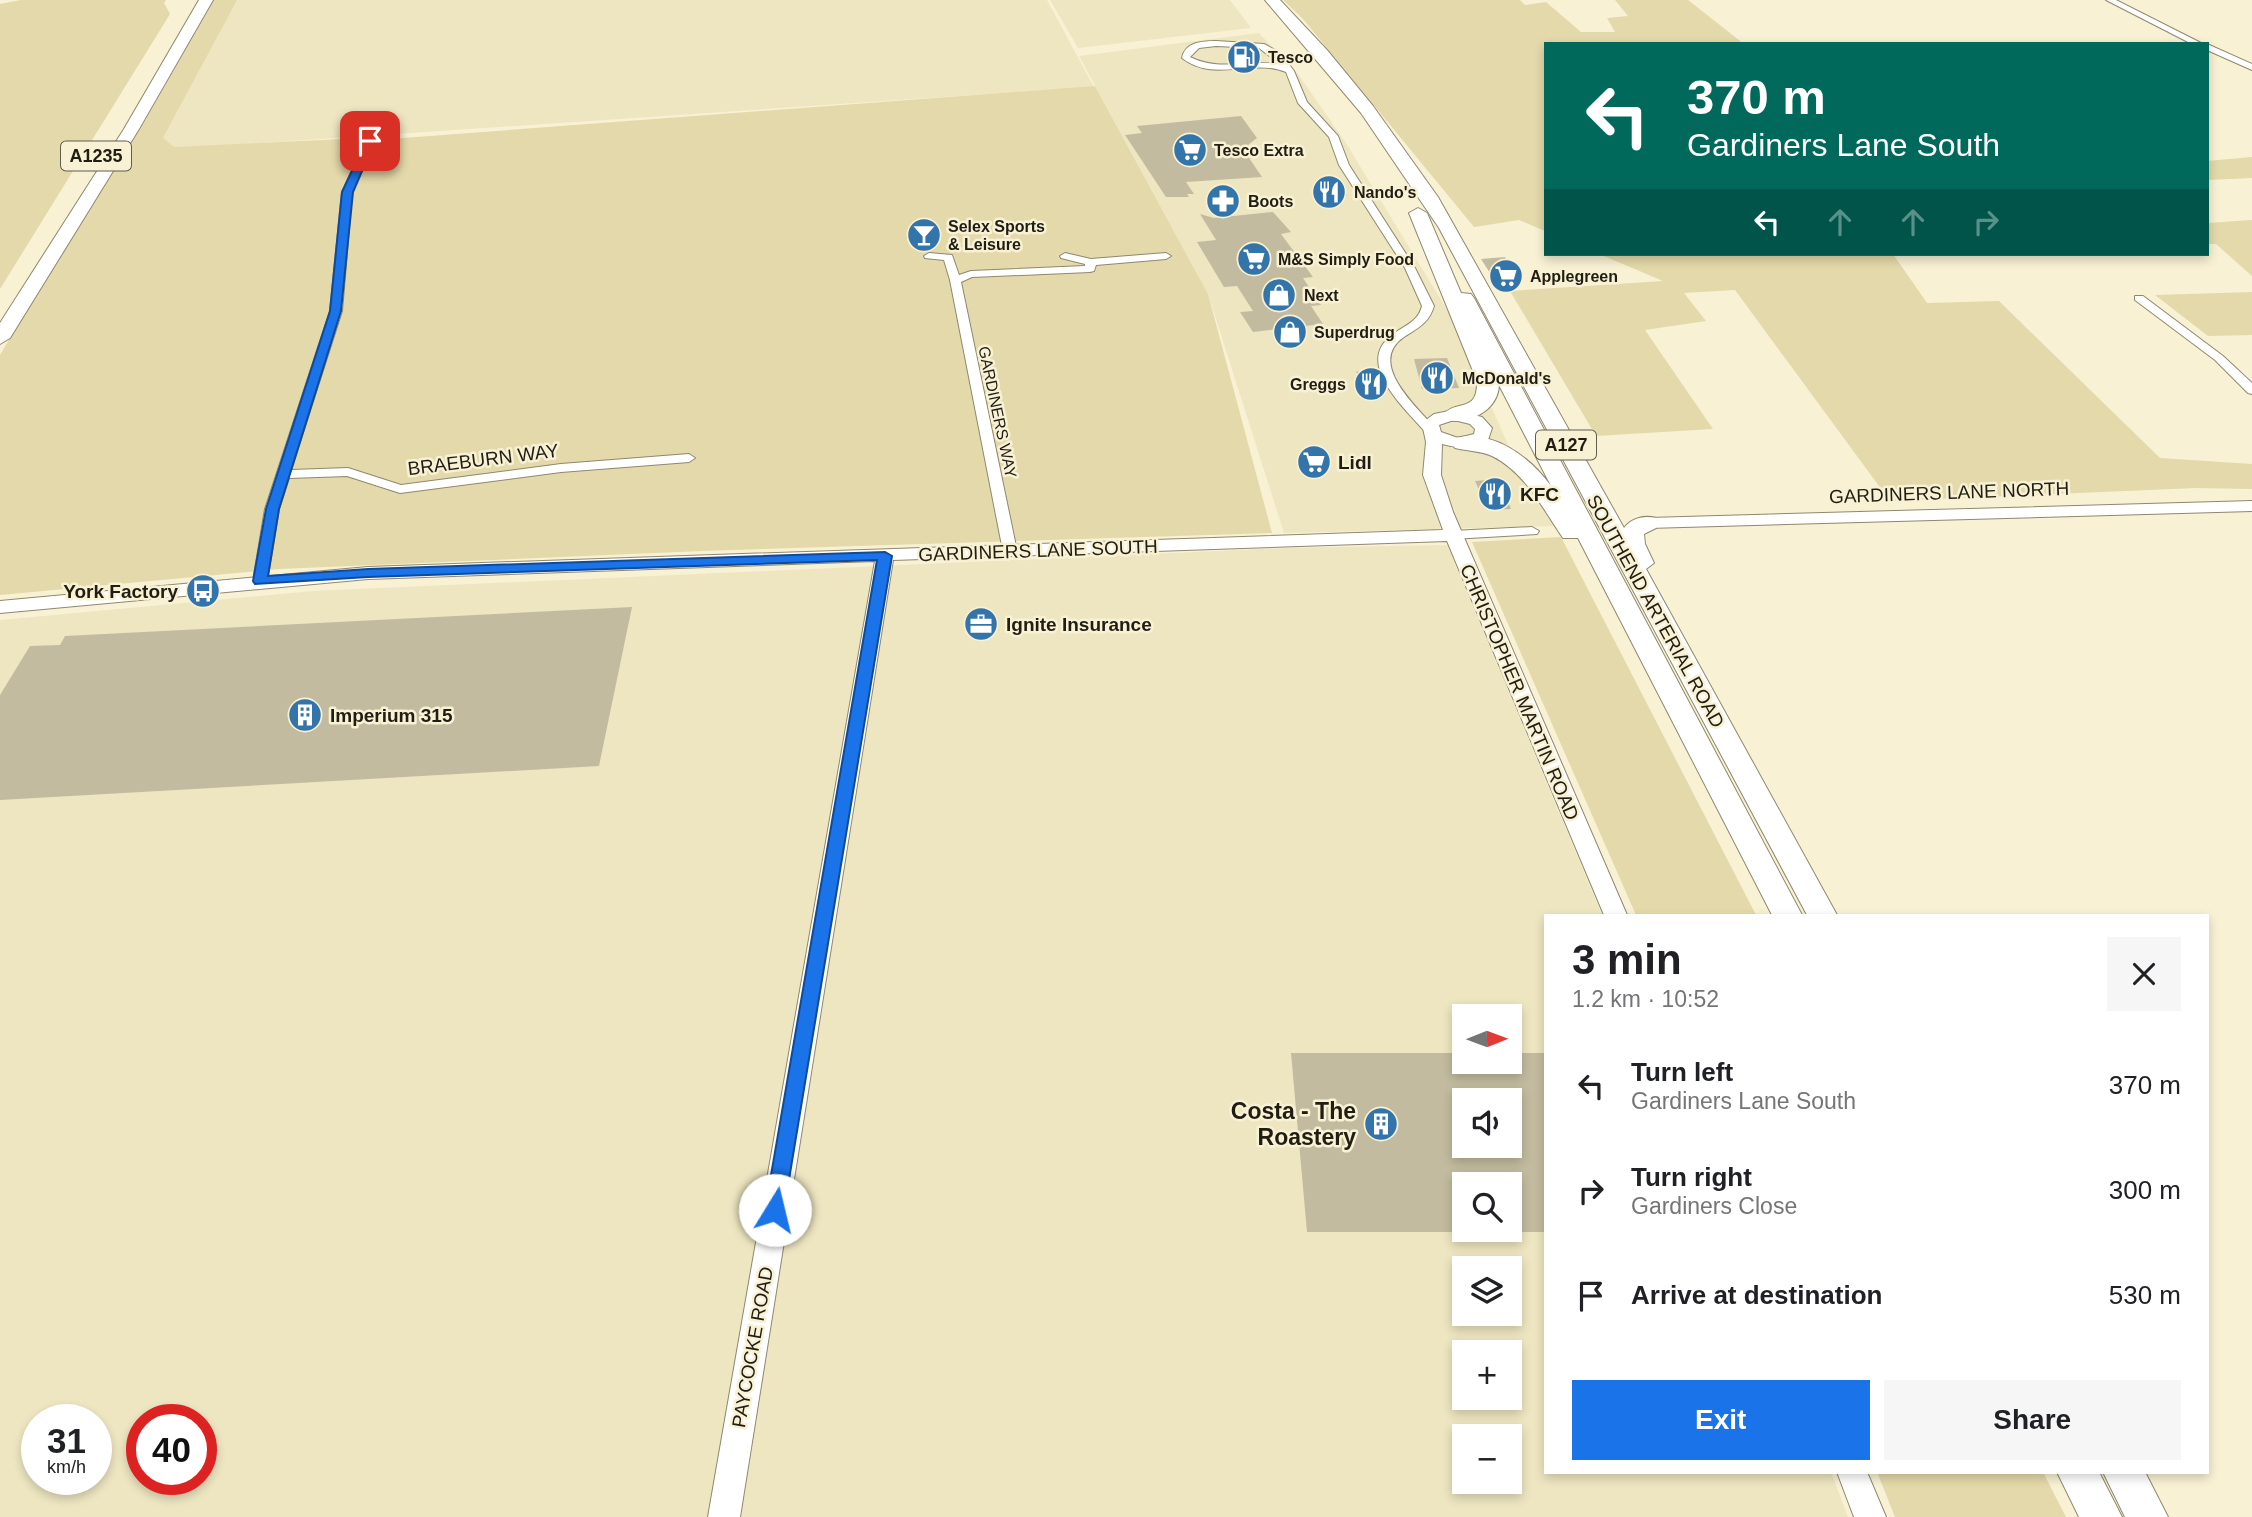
<!DOCTYPE html>
<html lang="en">
<head>
<meta charset="utf-8">
<style>
  body { margin:0; font-family:Arial,sans-serif; background:#f6f6f6; color:#202124; height:100vh; display:flex; flex-direction:column; font-size:26px; white-space:nowrap }
  * { box-sizing:border-box; margin:0 }
  p { font-size:23px; color:#757577 }
  .icon { flex:none; width:38px; height:38px; fill:none; stroke:currentColor; stroke-width:2; stroke-linecap:round; stroke-linejoin:round }
  .map { position:relative; flex:1; overflow:hidden }
  .sheet { position:absolute; left:1544px; top:914px; width:665px; height:560px; display:flex; flex-direction:column; background:#fff; border-radius:0px; box-shadow:0 4px 10px #0003 }
  .sheet>* { flex:none }
  .hud { position:absolute; left:1544px; top:42px; width:665px; height:214px; border-radius:0px; box-shadow:0 4px 10px #0003; background:#00695c; color:#fff; overflow:hidden }
  .needle { width:46px; rotate:89deg }
  .tools { position:absolute; left:1452px; top:1004px; display:grid; gap:14px }
  .tools a { display:grid; place-items:center; width:70px; height:70px; border-radius:0px; background:#fff; box-shadow:0 4px 10px #0003; font-size:35px }
  .speed { position:absolute; left:21px; top:1404px; display:flex; gap:14px; font-size:35px; font-weight:700; text-align:center }
  .speed>* { display:grid; place-content:center; width:91px; height:91px; border-radius:50%; background:#fff; box-shadow:0 4px 10px #0003; line-height:1 }
  .speed small { font-size:18px; font-weight:400 }
  .speed .limit { border:10px solid #d22; background:#fff; color:#111 }
  .pin { position:absolute; display:grid; place-items:center; width:60px; height:60px; color:#fff; margin:-30px; border-radius:14px; box-shadow:0 4px 10px #0006 }
  .me { position:absolute; width:77px; margin:-38px; rotate:9deg; stroke-linejoin:round; filter:drop-shadow(0 0 5px #0008) }
  .turn { display:flex; align-items:center; gap:24px; height:147px; padding:0 28px; font-size:32px }
  .turn .icon { width:91px; height:91px; stroke-width:2.5 }
  .turn b { display:block; font-size:49px; line-height:60px }
  .lanes { display:flex; align-items:center; height:66px; padding:0 28px; background:#0003; justify-content:center; gap:35px; direction:ltr }
  .lanes .off { opacity:.35 }
  .round { display:grid; place-items:center; flex:none; width:74px; height:74px; border-radius:0px; background:#f6f6f6 }
  .head { display:flex; align-items:center; justify-content:space-between; height:119px; padding:0 28px }
  h1 { font-size:42px; font-weight:700; line-height:52px }
  .action { display:flex; gap:14px; margin-top:auto; padding:14px 28px }
  .action a { flex:1; height:80px; border-radius:0px; background:#1a73e8; color:#fff; font-size:28px; font-weight:700; line-height:80px; text-align:center }
  .action a+a { background:#f6f6f6; color:#202124 }
  ul { padding:0; list-style:none }
  li { display:flex; align-items:center; gap:21px; height:105px; padding:0 28px }
  li div { flex:1 }
  li b { display:block; font-size:26px }
  li em { font-style:normal }
  .map>svg:first-child { display:block }
</style>
</head>
<body>
<div class="map">
<svg width="2252" height="1517" viewBox="0 0 2252 1517">
  <rect width="100%" height="100%" fill="#f8f1d4"/>
  <g fill="#eee6c1" fill-rule="evenodd">
    <path d="M236,0H1047L1094,87L157,150Z"/>
    <path d="M1050,0H1230L1251,28L1078,48Z"/>
    <path d="M1259,33L1298,74L1346,143L1455,323L1516,463L1554,526L1284,533L1208,294L1079,56Z"/>
    <path d="M1447,545L1602,915H1545V1472H1831L1848,1517H0V620L313,591L1286,548ZM1465,1017H1510V1062H1465ZM1465,1101H1510V1146H1465ZM1465,1185H1510V1230H1465ZM1465,1269H1510V1314H1465ZM1465,1353H1510V1398H1465ZM37,1419H96V1479H37ZM142,1419H201V1479H142ZM1465,1437H1510V1482H1465Z"/>
  </g>
  <g fill="#e4d9aa">
    <path d="M21,0H166L164,3L170,14L0,289V4Z"/>
    <path d="M214,0H237L163,138L174,147L363,138V141L1095,86L1208,294L1272,533L702,551L279,569L0,595V355L59,255L145,121Z"/>
    <path d="M1283,0H1520L1525,5L1546,2L1581,32H1615L1607,18L1628,16L1615,0H1688L1744,44H1545V231L1519,220L1474,227L1303,19Z"/>
    <path d="M2252,157V178L2207,180V161Z"/>
    <path d="M2252,220V276L2216,244H2207V223Z"/>
    <path d="M1599,254H1893L1927,303L1999,301L2160,458L2252,464V489L2196,488L1890,501L1735,290L1684,293L1706,321L1645,330L1713,429L1596,436L1510,291L1663,281Z"/>
    <path d="M2252,292V335L2208,336L2155,295Z"/>
    <path d="M1561,537L1756,915H1636L1472,542Z"/>
    <path d="M1877,1472H2043L2066,1517H1895Z"/>
  </g>
  <g fill="#c2bb9f" fill-rule="evenodd">
    <path d="M1241,116L1257,138L1243,149L1262,177L1186,182L1194,194H1187L1189,197H1166L1125,135L1142,133L1137,126Z"/>
    <path d="M1338,185L1347,196L1321,199L1312,187Z"/>
    <path d="M1273,212L1291,232L1281,234L1313,277L1303,278L1321,305L1311,306L1323,324L1253,332L1240,312L1253,311L1237,286L1224,287L1197,242L1216,240L1200,214L1214,218Z"/>
    <path d="M1505,257L1513,272L1516,278L1499,279L1496,273H1490L1481,259Z"/>
    <path d="M1447,358L1459,388L1422,389L1414,359Z"/>
    <path d="M1356,371L1374,377L1387,392H1365Z"/>
    <path d="M1499,479L1511,509L1488,510L1475,481Z"/>
    <path d="M632,607L599,766L0,800V695L30,646L60,645L65,636Z"/>
    <path d="M1291,1053H1465V1062H1510V1053H1545V1232H1510V1185H1465V1232H1307ZM1465,1101H1510V1146H1465Z"/>
  </g>
  <g fill="none" stroke-linecap="round" stroke-linejoin="round">
    <g stroke="#8e886e" stroke-width="2">
      <g id="minor">
        <path d="M2106,0H2116L2203,44H2192Z"/>
        <path d="M1216,41L1264,44L1275,50L1286,60L1294,71L1307,102L1338,136L1349,165L1415,268L1434,306C1429,323 1418,328 1404,337C1366,363 1417,407 1435,428V434H1427C1407,410 1353,364 1392,335C1405,325 1418,322 1422,306L1405,268L1339,165L1329,137L1298,103L1286,72C1251,58 1214,83 1182,58C1185,42 1202,41 1216,41ZM1216,46L1259,48L1280,64C1248,59 1220,72 1190,57L1199,48Z"/>
        <path d="M2207,44L2252,64V70L2207,50Z"/>
        <path d="M367,138L375,140L352,192L342,311L291,470L348,468L401,485L561,464L689,454L695,458L689,462L561,472L400,493L347,476L289,478L279,509L267,581L260,585L253,581L265,509L330,311L342,192Z"/>
        <path d="M929,253L952,255L959,275L971,271L1085,266V264L1061,258L1060,256L1065,253L1091,259L1166,253L1171,256L1166,259L1096,265L1094,271L1090,272L972,277L961,282L1017,551L1015,554H1005L1003,551L950,280L944,260L925,258L924,256Z"/>
        <path d="M2135,296H2143L2223,356L2252,383V394L2248,393L2215,360L2135,300Z"/>
        <path d="M1532,527L1539,531L1537,534L1452,539L1445,535L1452,531Z"/>
      </g>
    </g>
    <g stroke="#8e886e" stroke-width="2">
      <g id="tertiary">
        <path d="M1454,410L1482,417L1492,428L1488,440C1473,448 1459,449 1442,444L1441,475L1453,512L1627,915H1604L1447,541L893,560L740,1517H708L875,561L368,579L0,613V601L368,567L1443,530L1423,475L1426,442L1422,423L1434,414ZM1454,420L1470,424L1475,429L1474,434L1458,438L1441,432L1439,425Z"/>
        <path d="M2252,501V511L1648,528L1639,523L1648,518Z"/>
        <path d="M1837,1472H1867L1886,1517H1854Z"/>
      </g>
    </g>
    <g stroke="#8e886e" stroke-width="2">
      <path id="primary" d="M199,0H213L139,129L10,338L0,344V323L124,129Z"/>
    </g>
    <g stroke="#8e886e" stroke-width="2">
      <g id="trunk">
        <path d="M1265,0H1280L1327,50L1373,106L1438,197L1624,528C1631,518 1644,515 1656,518L1660,523L1656,528L1644,534L1645,544L1654,563L1646,569L1837,915H1807L1439,228L1361,113Z"/>
        <path d="M1418,208L1427,213L1461,293L1471,294L1474,298L1802,915H1772L1578,538H1563C1543,509 1525,472 1492,456C1481,451 1467,451 1455,448L1452,443L1455,438C1493,429 1530,457 1551,486L1499,385C1498,410 1470,425 1446,420L1443,415C1456,399 1478,414 1477,381L1409,213Z"/>
        <path d="M2057,1472H2099L2122,1517H2079Z"/>
        <path d="M2103,1472H2145L2168,1517H2125Z"/>
      </g>
    </g>
    <use href="#minor" fill="#fff" fill-rule="evenodd"/>
    <use href="#tertiary" fill="#fff" fill-rule="evenodd"/>
    <use href="#primary" fill="#fff" fill-rule="evenodd"/>
    <use href="#trunk" fill="#fff" fill-rule="evenodd"/>
  </g>
  <path fill="#1a73e8" stroke="#114b97" stroke-width="2" d="M370,138L375,141L353,192L341,311L279,509L268,576L368,569L885,552L892,556L783,1216L775,1218L768,1216L765,1210L877,560L368,577L255,584L253,581L266,509L330,311L342,192L366,141Z"/>
  <defs>
    <g id="fuel-disc" transform="scale(1.75)"><circle r="9.5" fill="#3374aa" stroke="#f8f1d4"/><path d="M-5.5-6h7V0h2V4h1.3V-2.5L3-4.5l.8-.8L6-3V5H2.5V1h-1V6h-7ZM-4.2-4.7v3.2H.2V-4.7Z" fill="#fff"/></g>
    <g id="supermarket-disc" transform="scale(1.75)"><circle r="9.5" fill="#3374aa" stroke="#f8f1d4"/><path d="M-6-5.5h2.5l.6 2H6L4.5 2H-2.5L-4.4-4H-6ZM-1.5 3.2a1.3 1.3 0 1 0 .1 0ZM3 3.2a1.3 1.3 0 1 0 .1 0Z" fill="#fff"/></g>
    <g id="restaurant-disc" transform="scale(1.75)"><circle r="9.5" fill="#3374aa" stroke="#f8f1d4"/><path d="M-5-6h1v4h1v-4h1v4h1v-4h1v5L-1.5 .5V6h-2V.5L-5-1ZM5-6V6H3V1.5H1.5Q1.5-4 5-6Z" fill="#fff"/></g>
    <g id="pharmacy-disc" transform="scale(1.75)"><circle r="9.5" fill="#3374aa" stroke="#f8f1d4"/><path d="M-2-6h4v4h4v4h-4v4h-4v-4h-4v-4h4Z" fill="#fff"/></g>
    <g id="bar-disc" transform="scale(1.75)"><circle r="9.5" fill="#3374aa" stroke="#f8f1d4"/><path d="M-6-5H6L.8 .8V4.5H3.5V6h-7V4.5H-.8V.8Z" fill="#fff"/></g>
    <g id="shop-disc" transform="scale(1.75)"><circle r="9.5" fill="#3374aa" stroke="#f8f1d4"/><path d="M-5-2.5h2.3a2.7 3.5 0 0 1 5.4 0H5L5.5 6h-11ZM-1.5-2.5h3a1.5 2.3 0 0 0-3 0Z" fill="#fff"/></g>
    <g id="bus-disc" transform="scale(1.75)"><circle r="9.5" fill="#3374aa" stroke="#f8f1d4"/><path d="M-5-6H5V4H4V6H2V4H-2V6H-4V4H-5ZM-3.5-4V0h7V-4ZM-3.5 1.2v1.5H-2V1.2ZM2 1.2v1.5H3.5V1.2Z" fill="#fff"/></g>
    <g id="office-disc" transform="scale(1.75)"><circle r="9.5" fill="#3374aa" stroke="#f8f1d4"/><path d="M-6-3h4V-5.5h4V-3h4V5H-6ZM-1-4.5V-3h2v-1.5ZM-6 0V1H6V0Z" fill="#fff"/></g>
    <g id="building-disc" transform="scale(1.75)"><circle r="9.5" fill="#3374aa" stroke="#f8f1d4"/><path d="M-4-6H4V6H1V3H-1V6H-4ZM-2.5-4.3h1.7v1.8h-1.7ZM.8-4.3h1.7v1.8H.8ZM-2.5-1h1.7V.8h-1.7ZM.8-1h1.7V.8H.8Z" fill="#fff"/></g>
  </defs>
  <g fill-rule="evenodd">
    <use href="#fuel-disc" x="1244" y="57"/>
    <use href="#supermarket-disc" x="1190" y="150"/>
    <use href="#restaurant-disc" x="1329" y="192"/>
    <use href="#pharmacy-disc" x="1223" y="201"/>
    <use href="#bar-disc" x="924" y="235"/>
    <use href="#supermarket-disc" x="1254" y="259"/>
    <use href="#supermarket-disc" x="1506" y="276"/>
    <use href="#shop-disc" x="1279" y="295"/>
    <use href="#shop-disc" x="1290" y="332"/>
    <use href="#restaurant-disc" x="1437" y="378"/>
    <use href="#restaurant-disc" x="1371" y="384"/>
    <use href="#supermarket-disc" x="1314" y="462"/>
    <use href="#restaurant-disc" x="1495" y="494"/>
    <use href="#bus-disc" x="203" y="591"/>
    <use href="#office-disc" x="981" y="624"/>
    <use href="#building-disc" x="305" y="715"/>
    <use href="#building-disc" x="1381" y="1124"/>
  </g>
  <g text-anchor="middle" stroke-width="5" stroke-linejoin="round" paint-order="stroke">
    <g font-size="16" font-weight="bold" fill="#201d13" stroke="#f8f1d4" text-anchor="start">
      <text x="1268" y="63">Tesco</text>
      <text x="1214" y="156">Tesco Extra</text>
      <text x="1354" y="198">Nando's</text>
      <text x="1248" y="207">Boots</text>
      <text x="948" y="232">Selex Sports<tspan x="948" dy="18">&amp; Leisure</tspan></text>
      <text x="1278" y="265">M&amp;S Simply Food</text>
      <text x="1530" y="282">Applegreen</text>
      <text x="1304" y="301">Next</text>
      <text x="1314" y="338">Superdrug</text>
      <text x="1462" y="384">McDonald's</text>
      <text x="1346" y="390" text-anchor="end">Greggs</text>
    </g>
    <g font-size="16" fill="#201d13" stroke="#f8f1d4">
      <text transform="translate(998 412) rotate(78)" y="6">GARDINERS WAY</text>
    </g>
    <g fill="#f8f1d4" stroke="#615d4d" stroke-width="2">
      <rect x="61" y="141.5" width="70" height="29" rx="5"/>
      <rect x="1536" y="430.5" width="60" height="29" rx="5"/>
    </g>
    <g font-size="18" font-weight="bold" fill="#201d13">
      <text x="96" y="162">A1235</text>
      <text x="1566" y="451">A127</text>
    </g>
    <g font-size="19" fill="#201d13" stroke="#f8f1d4">
      <text transform="translate(483 459) rotate(-7)" y="7">BRAEBURN WAY</text>
      <text transform="translate(1949 492) rotate(-2)" y="7">GARDINERS LANE NORTH</text>
      <text transform="translate(1038 550) rotate(-2)" y="7">GARDINERS LANE SOUTH</text>
      <text transform="translate(1656 611) rotate(61)" y="7">SOUTHEND ARTERIAL ROAD</text>
      <text transform="translate(1520 692) rotate(67)" y="7">CHRISTOPHER MARTIN ROAD</text>
      <text transform="translate(752 1347) rotate(-80)" y="7">PAYCOCKE ROAD</text>
    </g>
    <g font-size="19" font-weight="bold" fill="#201d13" stroke="#f8f1d4" text-anchor="start">
      <text x="1338" y="469">Lidl</text>
      <text x="1520" y="501">KFC</text>
      <text x="178" y="598" text-anchor="end">York Factory</text>
      <text x="1006" y="631">Ignite Insurance</text>
      <text x="330" y="722">Imperium 315</text>
    </g>
    <g font-size="23" font-weight="bold" fill="#201d13" stroke="#f8f1d4" text-anchor="end">
      <text x="1356" y="1119">Costa - The<tspan x="1356" dy="26">Roastery</tspan></text>
    </g>
  </g>
</svg>
<div class="tools">
<a><svg class="needle" viewBox="-14 -14 28 28"><path d="M0-13l5 13h-10z" fill="#e53935"/><path d="M0 13l5-13h-10z" fill="#757577"/></svg></a>
<a><svg class="icon" aria-label="sound" viewBox="0 0 24 24"><path d="M4 9h4l5-4v14l-5-4H4zM17 9q2 3 0 6"/></svg></a>
<a><svg class="icon" aria-label="search" viewBox="0 0 24 24"><circle cx="10" cy="10" r="6"/><path d="M15 15l6 6"/></svg></a>
<a><svg class="icon" aria-label="layers" viewBox="0 0 24 24"><path d="M12 4l9 5-9 5-9-5zM3 14l9 5 9-5"/></svg></a>
<a>+</a>
<a>−</a>
</div>
<div class="speed"><div>31<small>km/h</small></div><div class="limit">40</div></div>
<div class="pin" style="left:370px;top:141px;background:#d93025"><svg class="icon" aria-label="arrive" viewBox="0 0 24 24"><path d="M6 21V4h12l-3 4 3 4H6"/></svg></div>
<svg class="me" style="left:775px;top:1210px" viewBox="-20 -20 40 40"><circle r="19" fill="#fff"/><path d="M0-13L10 11 0 6-10 11z" fill="#1a73e8"/></svg>
<div class="hud">
<div class="turn"><svg class="icon" aria-label="left" viewBox="0 0 24 24"><path d="M17 20v-9H6M10 6l-5 5 5 5"/></svg><div><b>370 m</b>Gardiners Lane South</div></div>
<div class="lanes"><svg class="icon" aria-label="left" viewBox="0 0 24 24"><path d="M17 20v-9H6M10 6l-5 5 5 5"/></svg><svg class="icon off" aria-label="ahead" viewBox="0 0 24 24"><path d="M12 20V5M6 11l6-6 6 6"/></svg><svg class="icon off" aria-label="ahead" viewBox="0 0 24 24"><path d="M12 20V5M6 11l6-6 6 6"/></svg><svg class="icon off" aria-label="right" viewBox="0 0 24 24"><path d="M7 20v-9h11M14 6l5 5-5 5"/></svg></div>
</div>
<section class="sheet">
<div class="head"><div><h1>3 min</h1><p>1.2 km · 10:52</p></div><a class="round"><svg class="icon" aria-label="close" viewBox="0 0 24 24"><path d="M6 6l12 12M18 6L6 18"/></svg></a></div>
<ul>
<li><svg class="icon" aria-label="left" viewBox="0 0 24 24"><path d="M17 20v-9H6M10 6l-5 5 5 5"/></svg><div><b>Turn left</b><p>Gardiners Lane South</p></div><em>370 m</em></li>
<li><svg class="icon" aria-label="right" viewBox="0 0 24 24"><path d="M7 20v-9h11M14 6l5 5-5 5"/></svg><div><b>Turn right</b><p>Gardiners Close</p></div><em>300 m</em></li>
<li><svg class="icon" aria-label="arrive" viewBox="0 0 24 24"><path d="M6 21V4h12l-3 4 3 4H6"/></svg><div><b>Arrive at destination</b></div><em>530 m</em></li>
</ul>
<div class="action"><a>Exit</a><a>Share</a></div>
</section>
</div>
</body>
</html>
